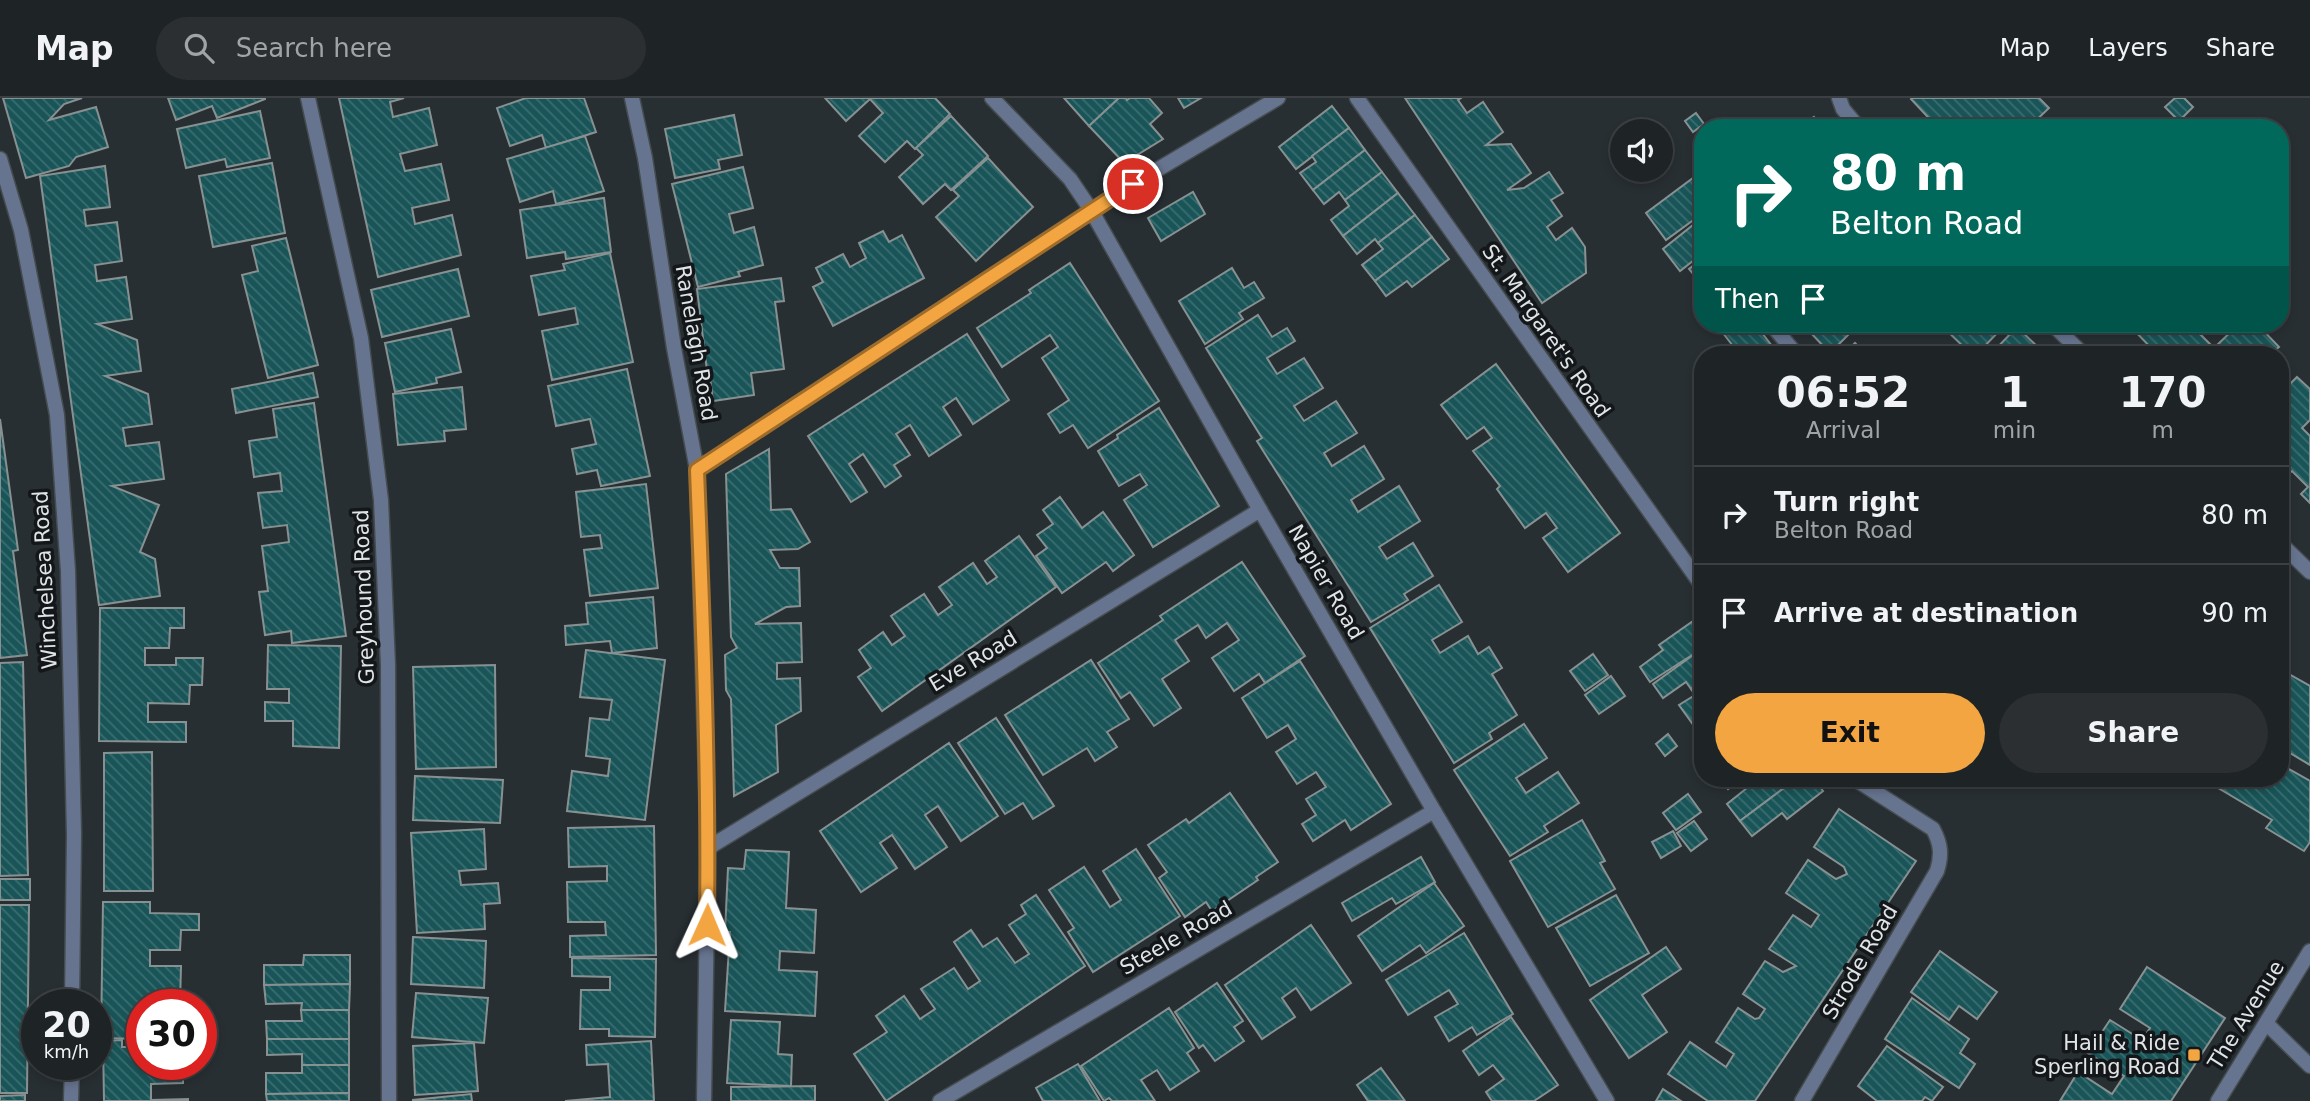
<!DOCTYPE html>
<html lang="en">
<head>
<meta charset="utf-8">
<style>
  body { margin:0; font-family:"DejaVu Sans",sans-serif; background:#2b2f32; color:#f1f3f6; height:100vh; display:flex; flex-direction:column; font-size:26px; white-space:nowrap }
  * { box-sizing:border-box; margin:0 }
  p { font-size:23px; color:#a1a4a7 }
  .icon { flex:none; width:38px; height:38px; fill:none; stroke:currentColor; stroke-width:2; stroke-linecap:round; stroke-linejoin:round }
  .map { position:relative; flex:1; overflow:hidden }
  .panel { position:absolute; left:1694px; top:248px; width:595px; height:441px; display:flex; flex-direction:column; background:#1e2326; border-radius:28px; box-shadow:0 4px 10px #0003,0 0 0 2px #3c4043 }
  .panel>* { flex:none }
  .banner { position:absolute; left:1694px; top:21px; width:595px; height:214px; border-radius:28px; box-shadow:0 4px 10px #0003,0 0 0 2px #3c4043; background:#00695c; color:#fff; overflow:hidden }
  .tools { position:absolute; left:1610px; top:21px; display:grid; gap:14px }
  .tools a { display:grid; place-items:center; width:63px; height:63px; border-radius:50%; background:#1e2326; box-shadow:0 4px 10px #0003,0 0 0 2px #3c4043; font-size:35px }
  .speed { position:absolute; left:21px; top:891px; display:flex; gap:14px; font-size:35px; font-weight:700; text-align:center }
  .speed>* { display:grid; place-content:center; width:91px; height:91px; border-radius:50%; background:#1e2326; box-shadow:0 4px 10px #0003,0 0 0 2px #3c4043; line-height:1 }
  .speed small { font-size:18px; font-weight:400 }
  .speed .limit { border:10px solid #d22; background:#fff; color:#111 }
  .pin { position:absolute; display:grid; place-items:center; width:60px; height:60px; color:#fff; margin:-30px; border:4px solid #fff; border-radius:50%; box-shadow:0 2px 7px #0007 }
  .me { position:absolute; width:77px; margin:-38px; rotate:1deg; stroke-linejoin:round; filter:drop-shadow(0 0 5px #0008) }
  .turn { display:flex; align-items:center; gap:24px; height:147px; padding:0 21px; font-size:32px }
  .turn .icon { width:91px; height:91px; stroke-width:2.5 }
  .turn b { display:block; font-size:49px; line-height:60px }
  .then { display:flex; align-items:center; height:66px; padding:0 21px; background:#0003; gap:14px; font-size:26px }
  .eta { display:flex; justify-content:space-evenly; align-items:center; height:119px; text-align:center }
  .eta b { font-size:42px; font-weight:700; line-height:49px }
  .action { display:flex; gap:14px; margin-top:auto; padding:14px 21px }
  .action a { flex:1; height:80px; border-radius:42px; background:#f2a541; color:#111; font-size:28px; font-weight:700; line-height:80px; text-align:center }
  .action a+a { background:#2b2f32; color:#f1f3f6 }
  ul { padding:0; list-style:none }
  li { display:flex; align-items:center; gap:21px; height:98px; padding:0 21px; border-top:2px solid #3c4043 }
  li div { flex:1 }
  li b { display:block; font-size:26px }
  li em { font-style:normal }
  header { display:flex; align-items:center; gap:42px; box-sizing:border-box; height:98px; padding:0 35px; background:#1e2326; border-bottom:2px solid #3c4043 }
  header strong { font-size:33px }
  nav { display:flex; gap:38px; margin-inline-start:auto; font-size:24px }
  .search { width:490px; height:63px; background:#2b2f32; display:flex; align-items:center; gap:18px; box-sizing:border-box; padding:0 24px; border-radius:38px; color:#a1a4a7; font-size:26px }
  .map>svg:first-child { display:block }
</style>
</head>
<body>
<header>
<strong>Map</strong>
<div class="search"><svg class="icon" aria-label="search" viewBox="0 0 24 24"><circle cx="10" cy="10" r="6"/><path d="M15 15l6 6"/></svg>Search here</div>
<nav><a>Map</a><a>Layers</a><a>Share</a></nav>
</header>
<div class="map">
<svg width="2310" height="1003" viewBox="0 0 2310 1003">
  <defs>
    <pattern id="building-back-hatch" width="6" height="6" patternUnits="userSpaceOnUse" patternTransform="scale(1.75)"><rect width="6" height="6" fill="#195558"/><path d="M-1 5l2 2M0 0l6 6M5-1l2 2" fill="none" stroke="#3a6d70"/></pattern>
  </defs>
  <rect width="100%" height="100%" fill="#282f33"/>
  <g fill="url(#building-back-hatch)" stroke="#879191" stroke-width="2">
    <path d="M3,0H82L64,6L49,22L96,9L108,49L76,59L69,68L26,80Z"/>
    <path d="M168,0H265V1L217,20L212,8L176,22Z"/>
    <path d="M339,0H404L390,4L393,19L429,10L437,47L400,56L405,73L441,66L449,102L412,110L415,126L452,117L461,157L378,179Z"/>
    <path d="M526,0H584L596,34L546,50L542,37L510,48L497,10Z"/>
    <path d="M825,0H935L950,16L915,51L907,43L885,64L859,38L883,15L870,1L846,23Z"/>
    <path d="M1064,0H1119L1089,28Z"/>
    <path d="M1119,0H1126L1127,2L1130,0H1149L1162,15L1150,26L1163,41L1124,65L1089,28Z"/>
    <path d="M1178,0H1201L1184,10Z"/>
    <path d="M1405,0H1461L1458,2L1467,15L1483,4L1503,34L1486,47L1511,46L1531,75L1507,92L1524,90L1549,74L1563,95L1551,102L1562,118L1547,129L1556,142L1572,130L1585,149L1586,175L1542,205Z"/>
    <path d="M1912,0H2039L2049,10L2028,30H1938L1911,1Z"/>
    <path d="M2175,0H2184L2193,9L2179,23L2165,9Z"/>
    <path d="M1332,8L1349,30L1296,71L1279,49Z"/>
    <path d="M260,13L270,60L227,69L225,61L186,70L177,31Z"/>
    <path d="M1696,15L1704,26L1693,34L1685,23Z"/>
    <path d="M734,17L742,57L718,62L720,71L675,80L665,31Z"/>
    <path d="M951,18L988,58L951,92L945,86L923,106L899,79L923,57L916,50Z"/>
    <path d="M1814,19L1822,30H1798Z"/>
    <path d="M1349,30L1365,52L1313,92L1300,75L1316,64L1312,58Z"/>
    <path d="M585,38L604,93L556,106L553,93L520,104L507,61Z"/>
    <path d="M1365,52L1382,74L1345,102L1339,94L1324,106L1313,92Z"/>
    <path d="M988,60L1033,109L976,163L936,119L959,98L953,92Z"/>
    <path d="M272,65L285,135L213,149L199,78Z"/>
    <path d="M105,68L110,109L84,112L86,128L117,124L122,163L95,167L97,183L126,179L132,221L97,226L137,242L141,273L105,278L148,296L152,326L123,330L126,348L159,344L164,381L112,388L159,407L140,454L155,461L160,498L99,507L40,78Z"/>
    <path d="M743,69L753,110L729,116L734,135L754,129L763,167L738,174L740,178L698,189L672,86Z"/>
    <path d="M1382,74L1398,95L1343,138L1331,122L1349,108L1345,102Z"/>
    <path d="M1693,80L1703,94V115L1666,142L1646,115Z"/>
    <path d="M1193,94L1205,116L1161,143L1148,120Z"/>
    <path d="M1398,95L1415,117L1378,145L1375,141L1357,156L1343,138Z"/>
    <path d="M604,100L611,154L566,161L565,154L527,160L520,112Z"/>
    <path d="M1415,117L1432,139L1375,183L1362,167L1383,151L1378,145Z"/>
    <path d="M1693,127L1703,140V155L1680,173L1663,151Z"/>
    <path d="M883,133L889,144L902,137L924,180L833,228L813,189L823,184L816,170L843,156L850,169L866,160L859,145Z"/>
    <path d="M1432,139L1449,161L1412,189L1407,183L1386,198L1375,183Z"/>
    <path d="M286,140L318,267L268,280L242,177L258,173L252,148Z"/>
    <path d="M610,155L633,264L552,282L542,233L578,226L575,210L539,217L531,178L565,172L563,166Z"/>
    <path d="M1703,160V188L1689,171Z"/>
    <path d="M1070,165L1159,303L1088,350L1073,327L1060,335L1048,316L1069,302L1042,260L1058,249L1050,237L1002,269L977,230L1031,195L1029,192Z"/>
    <path d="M1232,170L1244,190L1254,184L1264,200L1239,215L1243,221L1205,246L1179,203Z"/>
    <path d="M458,171L469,218L382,239L371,192Z"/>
    <path d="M781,180L784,203L775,204L784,271L751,275L754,297L713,303L709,272L707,273L697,191Z"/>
    <path d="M1258,217L1272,239L1287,230L1295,243L1267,260L1277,276L1304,260L1323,290L1294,308L1304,323L1336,303L1357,335L1324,355L1332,368L1364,348L1384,381L1351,402L1358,414L1399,388L1420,423L1379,449L1387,461L1413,445L1433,478L1404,496L1408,502L1371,524L1257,343L1262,340L1206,250Z"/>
    <path d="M1716,226H1755L1779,257H1740Z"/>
    <path d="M1812,226H1844L1852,233L1830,255L1807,231Z"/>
    <path d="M1940,226H2006L1976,257H1972Z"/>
    <path d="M2128,226H2211L2200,236L2214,250L2239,226H2257L2279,249L2270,257H2158Z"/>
    <path d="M2017,229L2046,257H1990Z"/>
    <path d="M451,231L461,274L436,280L437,285L395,294L385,245Z"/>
    <path d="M967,236L1009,302L973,326L956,300L943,309L961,337L929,358L910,327L896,336L910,357L894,367L901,378L885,389L863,356L849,366L867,394L851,404L808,338Z"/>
    <path d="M1855,245L1866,257H1843Z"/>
    <path d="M1496,266L1620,435L1568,474L1543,440L1557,430L1546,415L1525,430L1497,391L1500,388L1473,353L1492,340L1484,329L1467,341L1441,307Z"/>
    <path d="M627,271L650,378L601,388L597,372L577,376L572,351L596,346L590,321L556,328L548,288Z"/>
    <path d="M313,275L318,299L236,315L232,291Z"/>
    <path d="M2297,279L2310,291V322L2302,330L2310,338V405L2301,396L2308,389L2292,373L2283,380L2280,377V296Z"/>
    <path d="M462,289L466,331L444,333L445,343L398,347L393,296Z"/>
    <path d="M314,305L346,538L292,545L291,533L265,537L259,494L268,493L262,448L289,444L287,427L263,430L258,395L282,393L280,375L254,379L249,343L277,339L273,311Z"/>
    <path d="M1159,310L1219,408L1153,449L1124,402L1147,387L1140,376L1119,388L1098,353L1118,340L1117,337Z"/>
    <path d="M0,321L18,452L13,453L27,557L0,560Z"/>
    <path d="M769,351L771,412L791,411L810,444L798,451L770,452L780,470H799L800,508L786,509L755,526L801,525L802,564L777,565V581L800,580L801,613L776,627L778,674L734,698L731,601L726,592L725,557L737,550L731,539L726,376Z"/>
    <path d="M646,386L658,490L590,498L584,452L602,450L600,437L581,439L576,394Z"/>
    <path d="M1060,399L1082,430L1103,414L1134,457L1113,473L1106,464L1062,495L1036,458L1047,450L1037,437L1053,426L1043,412Z"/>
    <path d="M1019,438L1056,489L882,613L858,579L871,570L859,552L883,534L892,547L905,538L891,518L924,496L938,517L952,507L939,489L973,465L987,486L997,479L985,463Z"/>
    <path d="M1242,464L1305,558L1265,585L1259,576L1234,593L1212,560L1239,542L1227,525L1206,540L1198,527L1175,542L1189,563L1162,581L1181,610L1154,628L1130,594L1121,600L1098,565L1163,522L1160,518Z"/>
    <path d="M1439,487L1462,524L1432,542L1440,555L1468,538L1478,556L1489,549L1502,570L1492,576L1517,617L1489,635L1492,641L1454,665L1370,530Z"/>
    <path d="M653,499L657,550L612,555L610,543L566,547L565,528L588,526L586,505Z"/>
    <path d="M100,510H184V530H170L169,550H145V567H176V560H203L202,587H190L189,606L148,605V624H186V644L99,643Z"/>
    <path d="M1696,521L1703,531V550L1650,584L1640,569L1663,552L1659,547Z"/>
    <path d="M268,547L341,548L339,650L293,648V623H265V604L289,605V591H267Z"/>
    <path d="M1703,550V583L1691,591L1686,584L1663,600L1653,586Z"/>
    <path d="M586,552L665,562L645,722L567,713L572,673L608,678L610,661L586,658L590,620L609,622L612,602L580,599Z"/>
    <path d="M1593,556L1608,577L1585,593L1570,573Z"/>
    <path d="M1091,562L1129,621L1107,634L1117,649L1095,663L1087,650L1043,677L1005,617Z"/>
    <path d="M1300,563L1391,706L1351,732L1345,722L1313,743L1302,726L1316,717L1306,701L1326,689L1316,674L1297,686L1276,654L1296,641L1288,627L1267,640L1242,600Z"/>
    <path d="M23,564L28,777L0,778V565Z"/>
    <path d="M495,567L496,669L416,671L413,569Z"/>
    <path d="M2280,571L2310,588V667L2280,649Z"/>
    <path d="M1611,578L1625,598L1599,616L1585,597Z"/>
    <path d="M1703,583V617L1692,625L1679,607L1695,597L1691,591Z"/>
    <path d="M1703,617V639H1702L1692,625Z"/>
    <path d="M996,620L1054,708L1033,721L1023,705L1005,716L958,645Z"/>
    <path d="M1524,626L1547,660L1516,680L1526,695L1558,674L1579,705L1544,728L1548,734L1510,758L1454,672Z"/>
    <path d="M1668,636L1677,648L1665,658L1656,646Z"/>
    <path d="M949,645L998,718L961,743L938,708L925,717L947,749L915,771L892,737L880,745L897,770L861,794L820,733Z"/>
    <path d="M152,654L153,793H104V655Z"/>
    <path d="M2280,666L2310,683V744L2304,753L2266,730L2272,722L2203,681H2280Z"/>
    <path d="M415,678L503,682L500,725L413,722Z"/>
    <path d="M1720,681H1741L1728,691Z"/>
    <path d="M1756,681H1796L1740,723L1727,706L1757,682Z"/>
    <path d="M1796,681H1814L1823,693L1787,721L1782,715L1752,738L1740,723Z"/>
    <path d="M1230,695L1278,764L1256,779L1258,782L1212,813L1206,804L1185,819L1159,780L1167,774L1148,747L1186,721L1189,725Z"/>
    <path d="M1688,696L1701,714L1676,732L1663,715Z"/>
    <path d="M1839,711L1916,763L1755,1003H1708L1668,976L1690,944L1726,969L1734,956L1716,944L1738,910L1755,921L1759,920L1765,911L1743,896L1765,863L1783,874L1796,868L1769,851L1793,817L1811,829L1819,817L1786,795L1808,762L1836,781L1847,776L1844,769L1814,749Z"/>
    <path d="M1582,722L1605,763L1600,765L1615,791L1548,829L1510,763Z"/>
    <path d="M1694,723L1707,741L1691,753L1677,735Z"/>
    <path d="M654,728L656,857L570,859V838L606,837L605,824H568L567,784L607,783V768L569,769L568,730Z"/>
    <path d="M484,731L486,771L459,773L461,787L498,785L500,805L484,806L485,831L417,835L411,735Z"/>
    <path d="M1673,733L1681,748L1661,760L1652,744Z"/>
    <path d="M1136,751L1180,818L1093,874L1068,834L1074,830L1049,792L1084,769L1110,809L1121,802L1103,773Z"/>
    <path d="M746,752L789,754L786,810L816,812L814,855L780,853L779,872L817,874L815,918L725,913L730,834H725L728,770L744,771Z"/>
    <path d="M1421,759L1435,784L1396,806L1392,800L1352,823L1342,805Z"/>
    <rect x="0" y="781" width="30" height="21"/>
    <path d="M1434,785L1464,828L1426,855L1420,847L1382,873L1358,838Z"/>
    <path d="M1036,797L1085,868L886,1003L854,956L887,934L876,918L904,898L920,921L935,911L921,891L954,870L968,891L980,883L954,844L971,832L983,849L997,840L1015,865L1029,856L1009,827L1026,816L1021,807Z"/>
    <path d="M1616,797L1649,855L1590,888L1556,830Z"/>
    <path d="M103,804H150V815L199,816V832H181L180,852H150V868H181L180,906H142V941L101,940Z"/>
    <path d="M0,807H29L27,995H0Z"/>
    <path d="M1311,827L1351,885L1311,912L1296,890L1282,900L1295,919L1262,941L1225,887Z"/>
    <path d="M1464,835L1513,916L1477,937L1472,929L1449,943L1435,919L1458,906L1449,892L1408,917L1386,882Z"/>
    <path d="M413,839L486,843L484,890L411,886Z"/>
    <path d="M1666,849L1681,871L1642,897L1667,934L1629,960L1590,902Z"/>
    <path d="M1940,853L1997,894L1977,921L1959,908L1949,922L1911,894Z"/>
    <path d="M304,857H350V886L264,887V867H303Z"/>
    <path d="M572,860L656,861L655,939L609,938V931H580L581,892H610V879L572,878Z"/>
    <path d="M2147,869L2225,920L2171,1003H2060L2078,974L2112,996L2124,978L2088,955L2110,922L2142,942L2150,930L2120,911Z"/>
    <path d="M1217,885L1243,923L1234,929L1244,943L1215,963L1203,947L1199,950L1175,914Z"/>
    <path d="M350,886L349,912H301L302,905L266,906L264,887Z"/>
    <path d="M416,895L488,900L484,945L412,939Z"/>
    <path d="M1912,900L1969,941L1960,955L1975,966L1959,990L1885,941Z"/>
    <path d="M1169,910L1194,950L1187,955L1199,973L1170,992L1157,972L1141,982L1155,1003H1112L1109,1000L1104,1003L1081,968Z"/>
    <path d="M301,912H349V941H267L266,923H302Z"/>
    <path d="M1511,919L1558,987L1534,1003H1492L1486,994L1504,981L1493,967L1479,977L1463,953Z"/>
    <rect x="201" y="922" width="11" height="20"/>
    <path d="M731,922L780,924L778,956L792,957L791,988L727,985Z"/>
    <path d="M267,941H349V967H302V956L267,957Z"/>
    <path d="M122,942V949H142V966H183V985L151,986V1002L188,1001V1003H104L103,943Z"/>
    <path d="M651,943L654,1003H565L610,999L608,966L587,967L586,947Z"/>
    <path d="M474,945L478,993L415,997L413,948Z"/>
    <path d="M1887,948L1943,989L1932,1003L1925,999L1922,1003H1877L1858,988Z"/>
    <path d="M1078,966L1100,1003H1043L1036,990Z"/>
    <path d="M302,967H349V995L266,996V975H302Z"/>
    <path d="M1381,970L1405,1003H1368L1357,987Z"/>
    <path d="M815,988V1003H731V989Z"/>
    <path d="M1663,991L1681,1003H1656Z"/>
    <path d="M349,995V1003H267L266,996Z"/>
    <path d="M471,996L472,1003H413V1002Z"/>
    <path d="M25,997V1003H0V998Z"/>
  </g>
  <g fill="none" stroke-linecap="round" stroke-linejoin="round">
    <g stroke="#454c50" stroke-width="17">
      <path id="service" d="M1771,226L1797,257"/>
    </g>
    <g stroke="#454c50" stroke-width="17">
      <g id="minor">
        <path d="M308,0L361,240L381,402L388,567L389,1003"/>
        <path d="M632,0L645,60L674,250L697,372L708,750L704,1003"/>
        <path d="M992,0L1070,81L1091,112L1260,412L1434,713L1607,1003"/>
        <path d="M1357,0L1703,489"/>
        <path d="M1839,0L1843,11L1859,30"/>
        <path d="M0,61L21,132L57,317L68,473L74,736L72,906"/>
        <path d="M2052,226L2084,257"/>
        <path d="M697,372L1113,98L1278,0"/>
        <path d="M2280,445L2310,474"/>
        <path d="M708,750L1260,412"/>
        <path d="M2267,926L2310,968"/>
        <path d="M71,1003L72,966"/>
        <path d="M940,1003L1434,713"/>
        <path d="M1802,1003L1937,773C1942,757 1941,746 1933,731L1855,681"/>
        <path d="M2218,1003L2310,853"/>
      </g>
    </g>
    <use href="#service" stroke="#67748f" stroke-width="14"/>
    <use href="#minor" stroke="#67748f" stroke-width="14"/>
  </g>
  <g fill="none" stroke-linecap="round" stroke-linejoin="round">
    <g stroke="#9d6b2a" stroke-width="18">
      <path id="route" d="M707,827C709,676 703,524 697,372L1133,86"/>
    </g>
    <use href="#route" stroke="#f2a541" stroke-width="12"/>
  </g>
  <rect fill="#f2a541" stroke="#141719" stroke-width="2.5" x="2187" y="950" width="14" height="14" rx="3.5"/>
  <g text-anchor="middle" stroke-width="7" stroke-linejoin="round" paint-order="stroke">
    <g font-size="21" fill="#e0e4e7" stroke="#141719">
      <text transform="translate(1546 233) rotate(55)" y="7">St. Margaret's Road</text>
      <text transform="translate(696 245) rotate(80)" y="7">Ranelagh Road</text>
      <text transform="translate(45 482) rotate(-93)" y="7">Winchelsea Road</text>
      <text transform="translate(1326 484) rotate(60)" y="7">Napier Road</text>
      <text transform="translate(364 499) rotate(-92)" y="7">Greyhound Road</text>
      <text transform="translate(973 563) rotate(-31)" y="7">Eve Road</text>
      <text transform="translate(1176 840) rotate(-30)" y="7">Steele Road</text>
      <text transform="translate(1860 864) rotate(-60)" y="7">Strode Road</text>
      <text transform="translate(2246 917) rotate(-58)" y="7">The Avenue</text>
    </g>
    <g font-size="21" fill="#e0e4e7" stroke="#141719" text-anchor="end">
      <text x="2180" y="952">Hail &amp; Ride<tspan x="2180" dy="24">Sperling Road</tspan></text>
    </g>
  </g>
</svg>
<div class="tools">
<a><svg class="icon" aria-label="sound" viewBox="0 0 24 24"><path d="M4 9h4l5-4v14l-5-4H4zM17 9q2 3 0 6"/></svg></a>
</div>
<div class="speed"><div>20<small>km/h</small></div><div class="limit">30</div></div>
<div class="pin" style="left:1133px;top:86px;background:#d93025"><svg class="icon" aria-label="arrive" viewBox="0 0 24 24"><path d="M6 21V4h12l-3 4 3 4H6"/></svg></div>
<svg class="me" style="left:707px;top:827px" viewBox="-20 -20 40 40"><path d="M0-17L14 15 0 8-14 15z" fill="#f2a541" stroke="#fff" stroke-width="4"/></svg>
<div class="banner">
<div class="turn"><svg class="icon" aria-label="right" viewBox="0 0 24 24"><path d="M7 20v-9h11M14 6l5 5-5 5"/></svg><div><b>80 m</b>Belton Road</div></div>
<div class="then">Then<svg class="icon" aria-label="arrive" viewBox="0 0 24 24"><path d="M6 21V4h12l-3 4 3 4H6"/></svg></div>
</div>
<section class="panel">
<div class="eta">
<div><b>06:52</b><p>Arrival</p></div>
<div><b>1</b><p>min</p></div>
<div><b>170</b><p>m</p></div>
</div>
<ul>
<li><svg class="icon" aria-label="right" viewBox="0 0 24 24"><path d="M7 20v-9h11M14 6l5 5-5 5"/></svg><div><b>Turn right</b><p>Belton Road</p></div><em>80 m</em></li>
<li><svg class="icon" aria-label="arrive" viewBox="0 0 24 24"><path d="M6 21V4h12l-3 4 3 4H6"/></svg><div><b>Arrive at destination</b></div><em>90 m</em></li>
</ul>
<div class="action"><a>Exit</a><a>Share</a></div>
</section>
</div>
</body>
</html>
